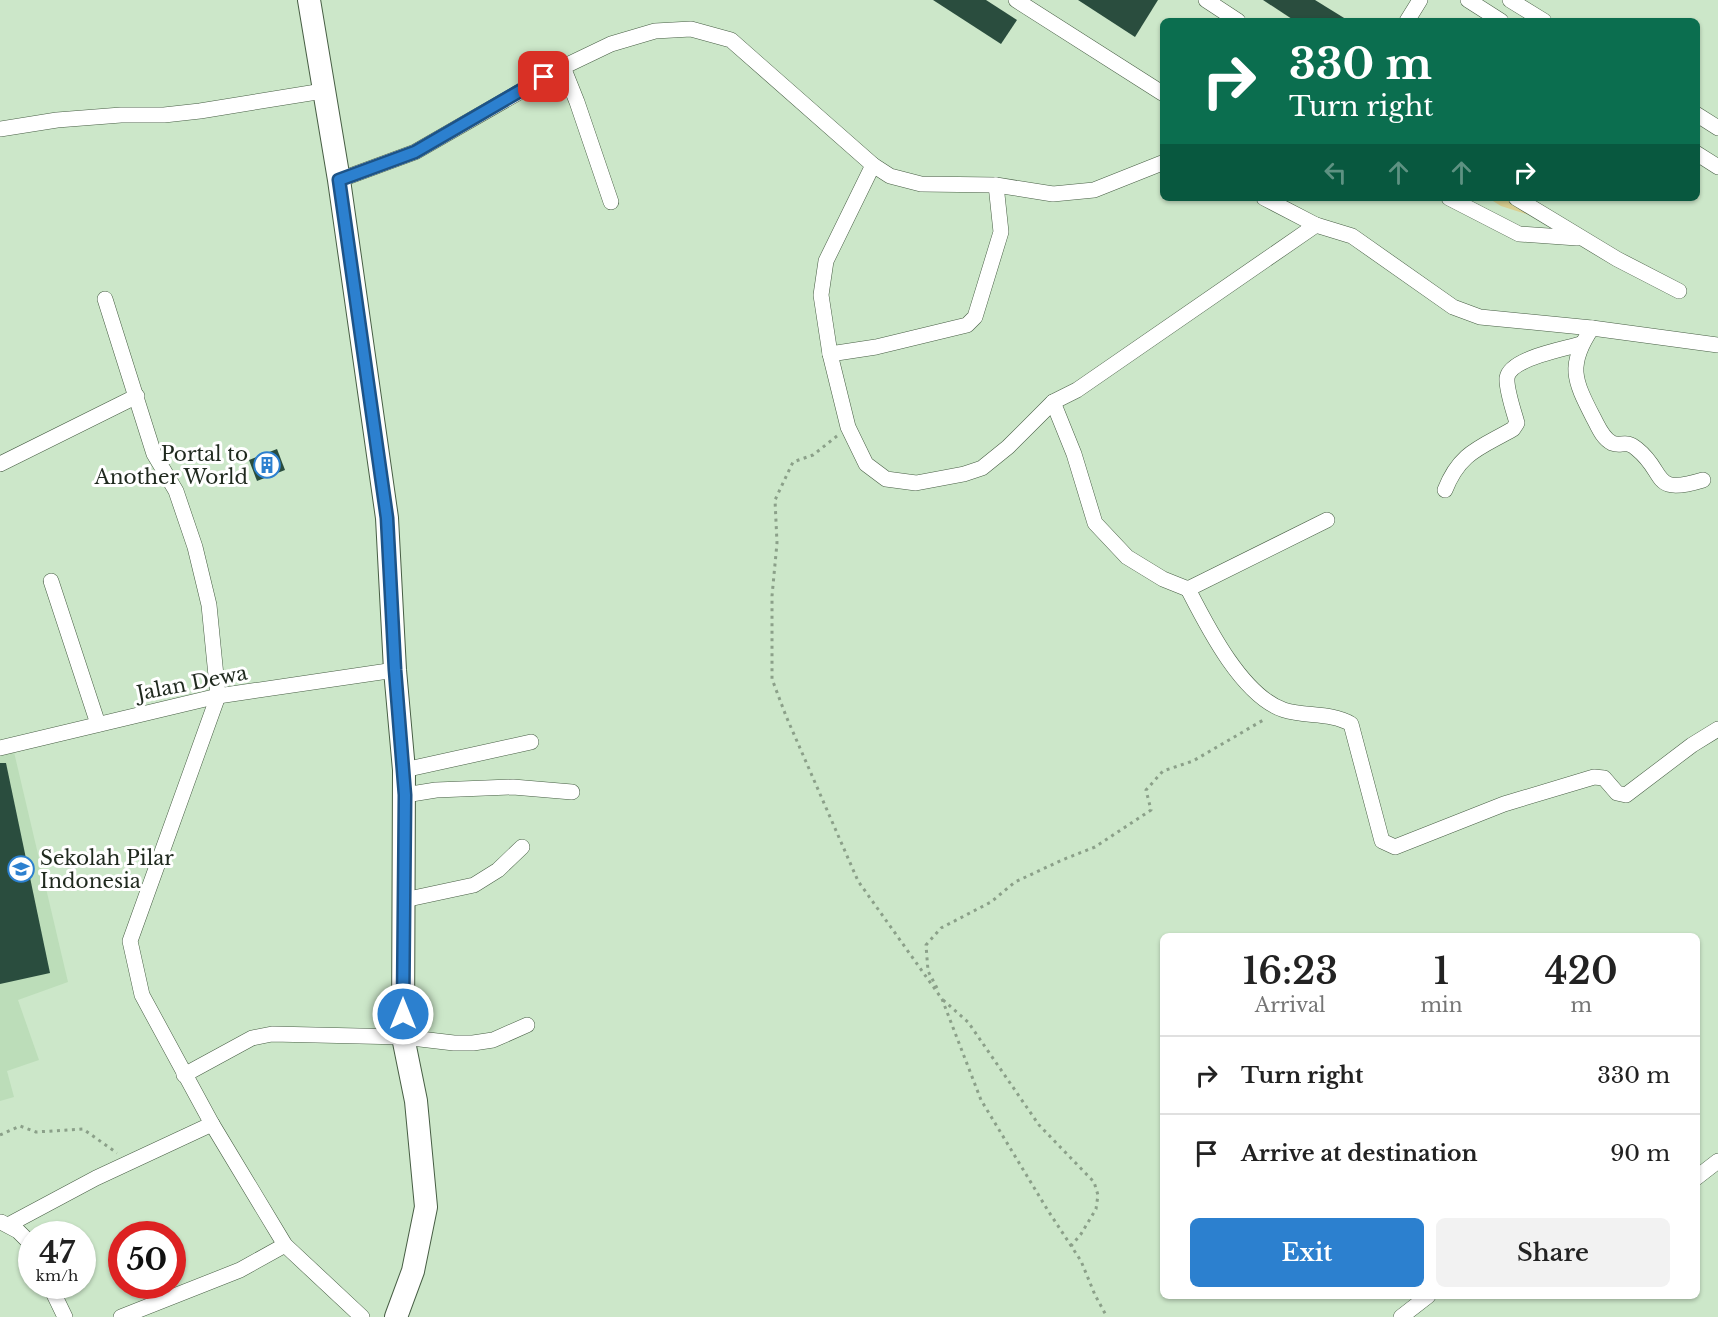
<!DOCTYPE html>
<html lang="en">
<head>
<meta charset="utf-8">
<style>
  body { margin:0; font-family:"Libre Baskerville",serif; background:#f2f2f2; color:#222; height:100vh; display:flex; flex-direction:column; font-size:22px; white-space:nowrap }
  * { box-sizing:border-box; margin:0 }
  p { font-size:20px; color:#767676 }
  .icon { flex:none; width:33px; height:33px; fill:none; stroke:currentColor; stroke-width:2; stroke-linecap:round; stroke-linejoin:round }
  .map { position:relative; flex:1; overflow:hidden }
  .details { position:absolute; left:1160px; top:933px; width:540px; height:366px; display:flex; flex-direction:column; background:#fff; border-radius:9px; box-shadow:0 2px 4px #0004 }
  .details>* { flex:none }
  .top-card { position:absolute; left:1160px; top:18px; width:540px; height:183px; border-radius:9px; box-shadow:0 2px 4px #0004; background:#0b6e4f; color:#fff; overflow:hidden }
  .speed { position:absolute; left:18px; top:1221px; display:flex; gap:12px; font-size:30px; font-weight:700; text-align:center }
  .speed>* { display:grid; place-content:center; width:78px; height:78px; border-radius:50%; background:#fff; box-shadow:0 2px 4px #0004; line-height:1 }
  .speed small { font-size:15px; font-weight:400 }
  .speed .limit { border:9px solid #d22; background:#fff; color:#111 }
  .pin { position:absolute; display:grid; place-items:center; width:51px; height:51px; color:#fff; margin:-26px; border-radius:12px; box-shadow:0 3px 9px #0006 }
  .me { position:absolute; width:66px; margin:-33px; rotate:0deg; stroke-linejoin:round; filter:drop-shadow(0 0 4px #0008) }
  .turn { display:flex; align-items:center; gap:21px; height:126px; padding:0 30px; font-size:27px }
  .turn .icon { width:78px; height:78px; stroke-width:2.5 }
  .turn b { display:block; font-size:42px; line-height:51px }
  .lanes { display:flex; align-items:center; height:57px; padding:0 30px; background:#0003; justify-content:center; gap:30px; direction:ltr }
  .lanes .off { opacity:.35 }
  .eta { display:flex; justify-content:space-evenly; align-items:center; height:102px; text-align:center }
  .eta b { font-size:36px; font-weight:600; line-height:42px }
  .cta { display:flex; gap:12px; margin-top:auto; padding:12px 30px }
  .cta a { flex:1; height:69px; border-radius:9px; background:#2c80cf; color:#fff; font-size:24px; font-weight:600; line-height:69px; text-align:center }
  .cta a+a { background:#f2f2f2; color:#222 }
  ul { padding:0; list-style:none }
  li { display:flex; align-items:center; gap:18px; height:78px; padding:0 30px; border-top:2px solid #e0e0e0 }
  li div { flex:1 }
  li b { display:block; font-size:22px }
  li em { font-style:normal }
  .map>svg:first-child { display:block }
</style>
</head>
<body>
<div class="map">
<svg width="1718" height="1317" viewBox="0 0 1718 1317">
  <rect width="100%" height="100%" fill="#cce7c9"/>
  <path fill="#bcddb9" d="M14,752L68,982L18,1000L39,1060L7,1071L14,1097L0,1101V756Z"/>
  <path fill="#dacf91" d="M1488,198H1524L1539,218L1501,206Z"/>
  <g fill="#2a4d3e">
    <path d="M933,0H986L1017,20L1001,44Z"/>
    <path d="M1078,0H1158L1135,37Z"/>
    <path d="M1263,0H1315L1349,21H1295Z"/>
    <path d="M277,449L285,470L257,481L249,460Z"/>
    <path d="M0,763H6L50,973L0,984Z"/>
  </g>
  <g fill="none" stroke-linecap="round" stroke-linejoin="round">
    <g stroke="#475e44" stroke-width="16">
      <g id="street">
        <path d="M1016,0L1162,93"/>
        <path d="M1206,0L1238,21"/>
        <path d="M1468,0L1501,21"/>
        <path d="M1510,0L1544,21"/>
        <path d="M1407,21L1420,0"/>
        <path d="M563,67L577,102L611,202"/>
        <path d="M1696,114L1718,128"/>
        <path d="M0,129L57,120L121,115H164L200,111L323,91"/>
        <path d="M1696,153L1718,167"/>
        <path d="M873,165L826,261L821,295L830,354L848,427L866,464L886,479L916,483L964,474L982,468L1008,447L1053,402L1077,390L1316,225"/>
        <path d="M339,180L415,152L563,67L611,44L655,31L691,29L731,40L873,165L890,176L921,184L996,185L1053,194L1094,190L1162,163"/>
        <path d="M1264,198L1316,225L1352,236L1453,307L1480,317L1592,328L1718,345"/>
        <path d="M1449,198L1519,234L1577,238"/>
        <path d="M1516,198L1617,259L1679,291"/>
        <path d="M105,299L154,454L176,491L195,547L209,605L218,696L130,941L142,995L212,1124L285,1245L362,1317"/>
        <path d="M1592,328C1567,365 1574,380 1593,417C1598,426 1602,438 1612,443C1622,447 1625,439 1637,449C1667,473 1650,496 1703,480"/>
        <path d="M830,354L876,347L967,325L975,317L1001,232L996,185"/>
        <path d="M1053,402L1074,454L1095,523L1127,557L1163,579L1188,589L1327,520"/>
        <path d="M0,464L137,396"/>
        <path d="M1445,490C1460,452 1480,448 1513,429L1517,423C1514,412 1506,389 1507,378C1510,358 1565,349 1581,344"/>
        <path d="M51,581L98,724"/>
        <path d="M1188,589C1207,626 1242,696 1284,710C1305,717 1331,712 1351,724L1382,841L1395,847L1504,804L1594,777L1604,778L1617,793L1626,795L1692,745L1718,729"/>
        <path d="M0,748L218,696L395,670"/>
        <path d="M404,770L531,742"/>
        <path d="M405,795L436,790L513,787L572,792"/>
        <path d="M404,900L474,885L498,870L522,847"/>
        <path d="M184,1075L252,1038L272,1034L403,1037L454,1043H473L493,1040L527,1025"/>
        <path d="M1696,1178L1718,1161"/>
        <path d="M1,1222L18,1231L32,1245"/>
        <path d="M8,1225L96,1178L212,1124"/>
        <path d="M50,1286L65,1317"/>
        <path d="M121,1317L240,1270L285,1245"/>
        <path d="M1401,1317L1428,1296"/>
      </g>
    </g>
    <g stroke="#475e44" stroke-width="24">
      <path id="secondary" d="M309,0L339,180L387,518L395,670L404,770L403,1037L416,1101L426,1207L413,1271L396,1317"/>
    </g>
    <g stroke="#8ba089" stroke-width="3" stroke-dasharray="3 4.5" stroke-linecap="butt">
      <path d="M837,436L813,455L793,462L775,500L777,543L772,596V679L786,716L858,881L942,999L981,1100L1047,1209L1081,1261L1095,1295L1107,1317"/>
      <path d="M937,988L928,971L926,945L941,928L991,902L1015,882L1062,860L1095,847L1151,810L1146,790L1163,771L1193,761L1265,719"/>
      <path d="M943,1000L968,1022L1039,1125L1094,1182L1098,1195L1096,1209L1081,1234L1071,1246"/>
      <path d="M0,1135L20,1126L36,1132L83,1129L117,1153"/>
    </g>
    <use href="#street" stroke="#fff" stroke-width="15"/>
    <use href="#secondary" stroke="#fff" stroke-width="22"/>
  </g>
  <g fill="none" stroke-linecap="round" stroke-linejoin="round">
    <g stroke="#1d5387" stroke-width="15">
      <path id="route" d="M403,1014L405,795L395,670L387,518L339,180L415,152L544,77"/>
    </g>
    <use href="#route" stroke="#2c80cf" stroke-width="10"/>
  </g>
  <defs>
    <g id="building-ring" transform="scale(1.35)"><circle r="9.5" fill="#fff" stroke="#2c80cf" stroke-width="1.5"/><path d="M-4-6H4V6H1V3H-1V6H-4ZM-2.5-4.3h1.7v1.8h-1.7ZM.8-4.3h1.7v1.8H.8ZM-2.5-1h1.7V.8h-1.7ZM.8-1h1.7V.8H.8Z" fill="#2c80cf"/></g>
    <g id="school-ring" transform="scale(1.35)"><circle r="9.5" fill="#fff" stroke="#2c80cf" stroke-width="1.5"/><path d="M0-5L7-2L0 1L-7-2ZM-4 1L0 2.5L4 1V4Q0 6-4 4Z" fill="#2c80cf"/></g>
  </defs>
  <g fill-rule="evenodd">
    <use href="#building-ring" x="267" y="465"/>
    <use href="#school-ring" x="21" y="869"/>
  </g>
  <g text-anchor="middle" stroke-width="6" stroke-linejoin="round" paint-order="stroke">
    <g font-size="20" fill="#1f291e" stroke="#fff" text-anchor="end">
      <text x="248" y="461">Portal to<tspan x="248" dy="23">Another World</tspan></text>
      <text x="40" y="865" text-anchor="start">Sekolah Pilar<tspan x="40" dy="23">Indonesia</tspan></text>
    </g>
    <g font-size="20" fill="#1f291e" stroke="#fff">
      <text transform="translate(192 683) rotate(-11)" y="7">Jalan Dewa</text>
    </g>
  </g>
</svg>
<div class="speed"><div>47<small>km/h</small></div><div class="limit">50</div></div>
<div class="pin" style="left:544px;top:77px;background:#d93025"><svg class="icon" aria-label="arrive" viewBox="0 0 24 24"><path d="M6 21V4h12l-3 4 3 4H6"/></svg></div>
<svg class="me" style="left:403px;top:1014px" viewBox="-20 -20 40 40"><circle r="17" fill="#2c80cf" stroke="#fff" stroke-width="3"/><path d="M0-11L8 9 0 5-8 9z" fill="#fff"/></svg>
<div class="top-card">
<div class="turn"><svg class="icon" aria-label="right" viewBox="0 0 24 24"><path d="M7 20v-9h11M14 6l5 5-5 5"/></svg><div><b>330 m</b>Turn right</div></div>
<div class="lanes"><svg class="icon off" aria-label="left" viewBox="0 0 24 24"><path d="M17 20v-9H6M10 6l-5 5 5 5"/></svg><svg class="icon off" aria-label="ahead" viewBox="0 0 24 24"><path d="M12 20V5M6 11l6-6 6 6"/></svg><svg class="icon off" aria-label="ahead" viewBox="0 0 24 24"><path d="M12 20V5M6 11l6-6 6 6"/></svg><svg class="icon" aria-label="right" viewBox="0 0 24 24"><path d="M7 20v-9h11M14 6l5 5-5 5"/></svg></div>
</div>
<section class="details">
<div class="eta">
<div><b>16:23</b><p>Arrival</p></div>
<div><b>1</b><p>min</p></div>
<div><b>420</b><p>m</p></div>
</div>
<ul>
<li><svg class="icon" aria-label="right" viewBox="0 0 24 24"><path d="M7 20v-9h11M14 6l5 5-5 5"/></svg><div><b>Turn right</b></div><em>330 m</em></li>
<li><svg class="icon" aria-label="arrive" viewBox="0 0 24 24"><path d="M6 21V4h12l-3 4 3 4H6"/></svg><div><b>Arrive at destination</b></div><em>90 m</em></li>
</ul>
<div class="cta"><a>Exit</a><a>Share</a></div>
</section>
</div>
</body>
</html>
